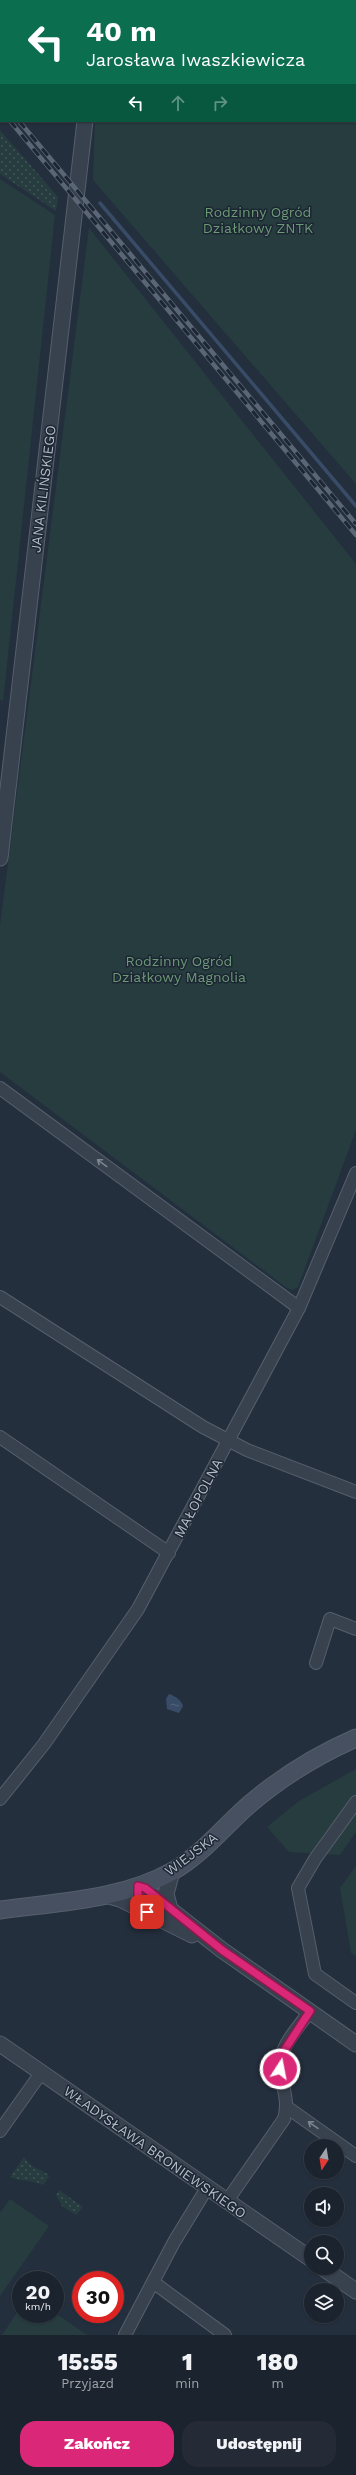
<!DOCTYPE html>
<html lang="pl">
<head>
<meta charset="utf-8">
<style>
  body { margin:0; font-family:"Work Sans",sans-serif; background:#242b36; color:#f1f3f6; height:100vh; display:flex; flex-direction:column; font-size:15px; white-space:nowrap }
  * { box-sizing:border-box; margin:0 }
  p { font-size:13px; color:#a0a4aa }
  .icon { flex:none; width:22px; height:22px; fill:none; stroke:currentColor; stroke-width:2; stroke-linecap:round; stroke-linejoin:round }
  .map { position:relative; height:2335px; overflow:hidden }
  .details { display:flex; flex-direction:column; background:#1b232e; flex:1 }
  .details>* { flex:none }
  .top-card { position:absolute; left:0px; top:0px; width:356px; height:122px; box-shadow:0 1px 3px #0004,0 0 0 1px #39404a; background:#0b6e4f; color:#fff; overflow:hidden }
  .needle { width:26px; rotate:192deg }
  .fabs { position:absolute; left:304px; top:2139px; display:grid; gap:8px }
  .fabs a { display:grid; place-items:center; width:40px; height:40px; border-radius:50%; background:#1b232e; box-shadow:0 1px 3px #0004,0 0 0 1px #39404a; font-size:20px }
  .speed { position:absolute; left:12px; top:2271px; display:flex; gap:8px; font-size:20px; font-weight:700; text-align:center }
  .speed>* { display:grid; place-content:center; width:52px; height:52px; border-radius:50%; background:#1b232e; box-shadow:0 1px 3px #0004,0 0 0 1px #39404a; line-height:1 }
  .speed small { font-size:10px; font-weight:400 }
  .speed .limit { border:6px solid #d22; background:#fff; color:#111 }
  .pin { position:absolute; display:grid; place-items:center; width:34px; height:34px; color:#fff; margin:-17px; border-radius:8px; box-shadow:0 2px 6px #0006 }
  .me { position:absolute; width:44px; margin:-22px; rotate:11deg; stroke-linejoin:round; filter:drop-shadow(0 0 3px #0008) }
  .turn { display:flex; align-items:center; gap:14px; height:84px; padding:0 20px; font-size:18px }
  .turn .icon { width:52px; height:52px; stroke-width:2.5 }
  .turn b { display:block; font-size:28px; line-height:34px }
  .lanes { display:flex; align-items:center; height:38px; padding:0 20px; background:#0003; justify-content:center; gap:20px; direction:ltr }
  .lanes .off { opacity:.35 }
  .eta { display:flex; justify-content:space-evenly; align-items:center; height:68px; text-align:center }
  .eta b { font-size:24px; font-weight:800; line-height:28px }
  .primary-button { display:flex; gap:8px; margin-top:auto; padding:8px 20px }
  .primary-button a { flex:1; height:46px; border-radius:16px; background:#db2777; color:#fff; font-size:16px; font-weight:800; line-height:46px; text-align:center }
  .primary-button a+a { background:#242b36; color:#f1f3f6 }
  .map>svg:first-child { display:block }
</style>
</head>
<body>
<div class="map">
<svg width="356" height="2335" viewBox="0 0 356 2335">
  <defs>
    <pattern id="park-dots" width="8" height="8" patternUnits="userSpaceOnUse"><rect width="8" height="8" fill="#263c3f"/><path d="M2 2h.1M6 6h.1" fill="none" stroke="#435659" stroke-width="1.8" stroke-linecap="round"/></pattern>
    <pattern id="water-ripples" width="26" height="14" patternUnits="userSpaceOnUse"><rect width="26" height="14" fill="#394c67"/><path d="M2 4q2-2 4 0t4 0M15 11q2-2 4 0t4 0" fill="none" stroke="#53647b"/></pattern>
  </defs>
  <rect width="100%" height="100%" fill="#242f3e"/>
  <g fill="#263c3f">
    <path d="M105,0H356V484L93,180L95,121H355V1Z"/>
    <path d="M0,179L55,215L3,702L0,699Z"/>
    <path d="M89,228L356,564V1130L298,1287L293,1290L287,1288L0,1072V926Z"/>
    <path d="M356,1769V1832L340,1855L289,1852L267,1827L299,1801Z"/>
    <path d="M356,1866V1956L351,1953L340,1888Z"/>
    <path d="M10,2199L49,2226L0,2296V2213Z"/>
    <path d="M21,2307V2314L55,2313L87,2335H2Z"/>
  </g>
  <g fill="url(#park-dots)">
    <path d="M0,130L58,197L56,211L0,174Z"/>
    <path d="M24,2157L32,2166L48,2174L49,2177L43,2185C32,2179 20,2182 10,2177Z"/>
    <path d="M59,2190L83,2207L76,2215L62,2206L56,2195Z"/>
  </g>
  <path fill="url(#water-ripples)" d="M169,1694C175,1696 181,1700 183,1706L179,1713L167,1709L166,1699Z"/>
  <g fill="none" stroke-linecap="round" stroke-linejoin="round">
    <path stroke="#394c67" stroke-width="3.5" d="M100,203L356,506"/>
    <g stroke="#565f6c" stroke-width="14">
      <g id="minor">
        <path d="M0,1088L299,1308"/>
        <path d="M0,1297L203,1427L247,1450L356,1492"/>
        <path d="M0,1437L169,1553"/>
        <path d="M316,1663L330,1619L356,1629"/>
        <path d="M0,1799L44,1744L138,1609L299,1308L356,1173"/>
        <path d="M356,1802L315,1859L298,1888L315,1974L356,2003"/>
        <path d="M288,2108L356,2156"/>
        <path d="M0,2131L41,2073"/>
        <path d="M227,2201L284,2119C291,2096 277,2079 281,2058C284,2042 301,2024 310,2011"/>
        <path d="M153,2282L225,2335"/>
        <path d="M125,2335L174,2242L207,2188"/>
      </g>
    </g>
    <g stroke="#565f6c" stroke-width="17">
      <g id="tertiary">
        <path d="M98,1V0"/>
        <path d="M0,858L85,121"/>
        <path d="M140,1886L222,1950L356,2044"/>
        <path d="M106,1895L120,1899L192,1935"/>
        <path d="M170,1909L166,1894L172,1871"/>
        <path d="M0,2044L311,2259"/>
        <path d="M323,2268L356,2291"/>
      </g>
    </g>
    <g stroke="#565f6c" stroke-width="19">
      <path id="secondary" d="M0,1910C58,1902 122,1900 173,1871C203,1854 225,1825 251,1803C283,1776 317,1755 356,1738"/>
    </g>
    <use href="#minor" stroke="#38414e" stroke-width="12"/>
    <use href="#tertiary" stroke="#38414e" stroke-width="15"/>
    <use href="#secondary" stroke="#465061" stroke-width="17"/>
    <g stroke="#5a6575" stroke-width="4.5">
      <g id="rail">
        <path d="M0,98L1,100"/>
        <path d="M0,109L1,110"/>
        <path d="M10,121L356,535"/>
        <path d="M19,121L356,524"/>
      </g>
    </g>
    <use href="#rail" stroke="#1d2633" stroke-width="3" stroke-dasharray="9" stroke-linecap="butt"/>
  </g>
  <defs><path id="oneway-shaft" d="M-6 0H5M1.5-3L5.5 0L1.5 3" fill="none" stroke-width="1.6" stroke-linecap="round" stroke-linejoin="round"/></defs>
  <g stroke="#7c8592">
    <use href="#oneway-shaft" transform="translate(102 1163) rotate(-144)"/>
    <use href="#oneway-shaft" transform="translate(313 2125) rotate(-145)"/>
  </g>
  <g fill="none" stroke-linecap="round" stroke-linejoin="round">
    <g stroke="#8e194d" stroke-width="10">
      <path id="route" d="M147,1912L138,1898V1886L145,1888L222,1950L310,2011L284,2051L280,2069"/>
    </g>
    <use href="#route" stroke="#db2777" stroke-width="7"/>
  </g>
  <g text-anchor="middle" stroke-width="3" stroke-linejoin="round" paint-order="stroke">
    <g font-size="14" fill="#6b9a76" stroke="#1d2633">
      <text x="258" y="217">Rodzinny Ogród<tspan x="258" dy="16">Działkowy ZNTK</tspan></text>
      <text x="179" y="966">Rodzinny Ogród<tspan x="179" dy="16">Działkowy Magnolia</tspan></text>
    </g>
    <g font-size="14" fill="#b4bcc9" stroke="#1d2633">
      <text transform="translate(43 489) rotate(-83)" y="5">JANA KILIŃSKIEGO</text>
      <text transform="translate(198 1498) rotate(-62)" y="5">MAŁOPOLNA</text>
      <text transform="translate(191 1854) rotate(-37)" y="5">WIEJSKA</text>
      <text transform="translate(155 2152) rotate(35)" y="5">WŁADYSŁAWA BRONIEWSKIEGO</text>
    </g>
  </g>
</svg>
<div class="fabs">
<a><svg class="needle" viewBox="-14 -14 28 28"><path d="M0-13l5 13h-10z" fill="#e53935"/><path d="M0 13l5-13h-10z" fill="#a0a4aa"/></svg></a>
<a><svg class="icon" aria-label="sound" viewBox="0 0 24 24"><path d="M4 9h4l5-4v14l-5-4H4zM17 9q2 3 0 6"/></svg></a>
<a><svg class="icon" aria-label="search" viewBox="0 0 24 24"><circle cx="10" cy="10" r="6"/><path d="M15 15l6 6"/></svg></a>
<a><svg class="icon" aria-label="layers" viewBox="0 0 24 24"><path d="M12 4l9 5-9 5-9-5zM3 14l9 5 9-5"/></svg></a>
</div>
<div class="speed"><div>20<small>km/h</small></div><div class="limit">30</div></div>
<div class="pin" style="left:147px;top:1912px;background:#d93025"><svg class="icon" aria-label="arrive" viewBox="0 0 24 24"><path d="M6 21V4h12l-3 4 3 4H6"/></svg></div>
<svg class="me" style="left:280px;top:2069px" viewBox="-20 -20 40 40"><circle r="17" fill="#db2777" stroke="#fff" stroke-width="3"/><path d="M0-11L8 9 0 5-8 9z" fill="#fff"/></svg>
<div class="top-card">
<div class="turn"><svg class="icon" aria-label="left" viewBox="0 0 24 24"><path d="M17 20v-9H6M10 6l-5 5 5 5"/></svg><div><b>40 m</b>Jarosława Iwaszkiewicza</div></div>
<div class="lanes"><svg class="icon" aria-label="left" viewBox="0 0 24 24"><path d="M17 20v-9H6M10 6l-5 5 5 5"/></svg><svg class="icon off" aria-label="ahead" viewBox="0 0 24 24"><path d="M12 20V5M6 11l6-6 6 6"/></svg><svg class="icon off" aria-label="right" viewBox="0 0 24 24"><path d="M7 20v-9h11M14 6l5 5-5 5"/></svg></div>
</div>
</div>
<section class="details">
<div class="eta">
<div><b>15:55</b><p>Przyjazd</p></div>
<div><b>1</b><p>min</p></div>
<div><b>180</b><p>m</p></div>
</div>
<div class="primary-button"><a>Zakończ</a><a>Udostępnij</a></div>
</section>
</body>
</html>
